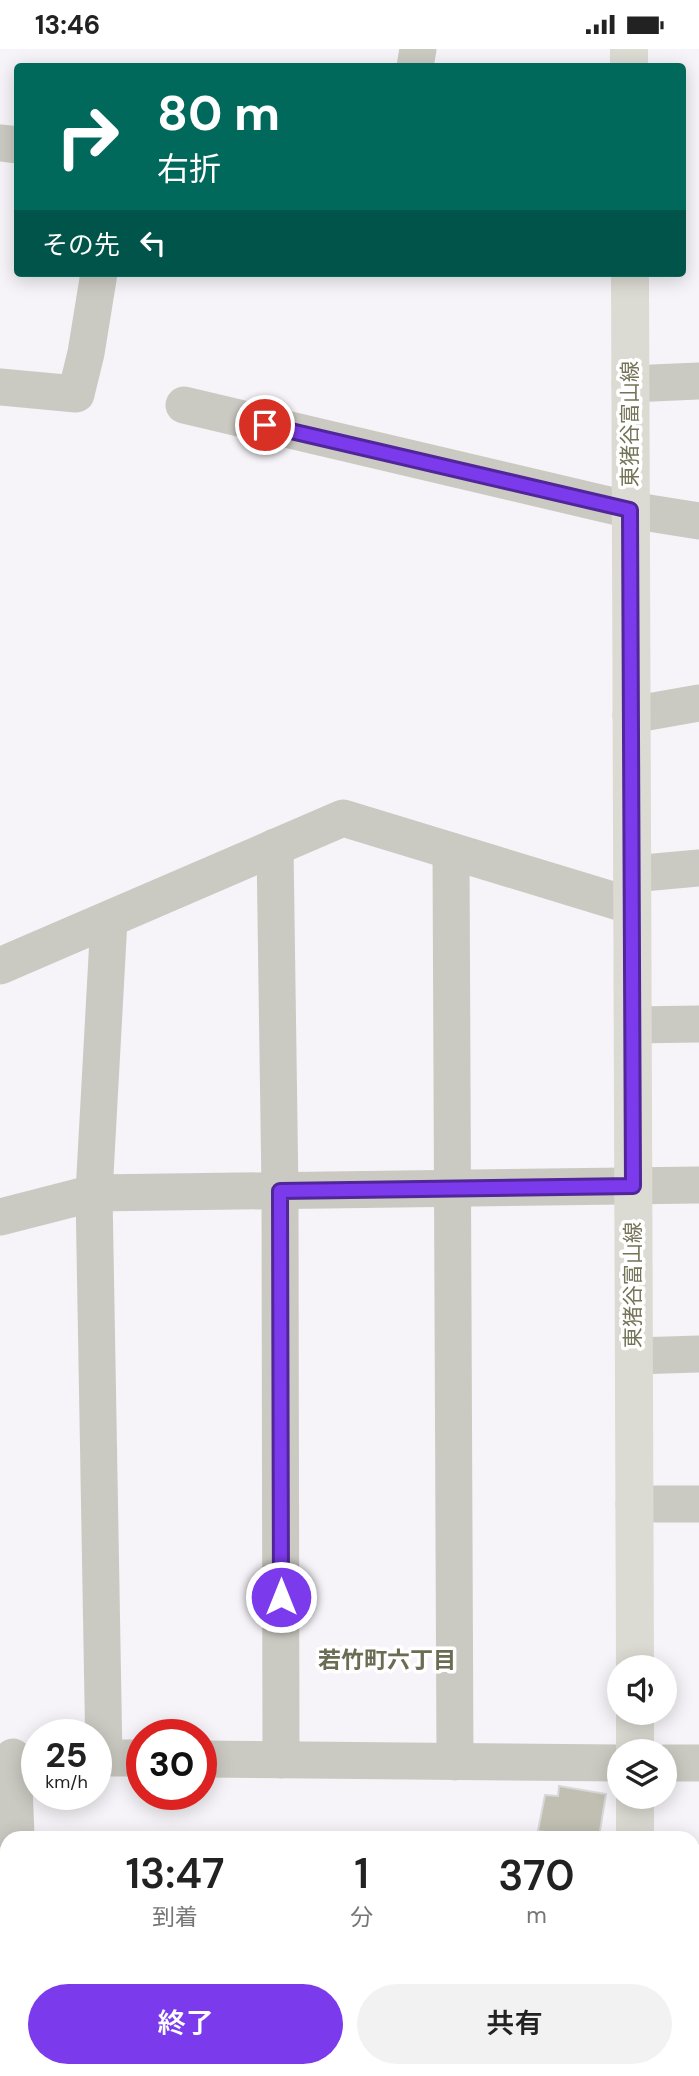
<!DOCTYPE html>
<html lang="ja">
<head>
<meta charset="utf-8">
<style>
  body { margin:0; font-family:"DM Sans","Noto Sans JP",sans-serif; background:#f2f2f2; color:#222; height:100vh; display:flex; flex-direction:column; font-size:26px; white-space:nowrap }
  * { box-sizing:border-box; margin:0 }
  p { font-size:23px; color:#767676 }
  .icon { flex:none; width:38px; height:38px; fill:none; stroke:currentColor; stroke-width:2; stroke-linecap:round; stroke-linejoin:round }
  .map { position:relative; flex:1; overflow:hidden }
  .side { position:absolute; left:0px; top:1782px; width:700px; height:247px; display:flex; flex-direction:column; background:#fff; border-radius:21px 21px 0 0; box-shadow:0 4px 18px #0003 }
  .side>* { flex:none }
  .hud { position:absolute; left:14px; top:14px; width:672px; height:214px; border-radius:7px; box-shadow:0 4px 18px #0003; background:#00695c; color:#fff; overflow:hidden }
  .fabs { position:absolute; left:607px; top:1606px; display:grid; gap:14px }
  .fabs a { display:grid; place-items:center; width:70px; height:70px; border-radius:50%; background:#fff; box-shadow:0 4px 18px #0003; font-size:35px }
  .speed { position:absolute; left:21px; top:1670px; display:flex; gap:14px; font-size:35px; font-weight:700; text-align:center }
  .speed>* { display:grid; place-content:center; width:91px; height:91px; border-radius:50%; background:#fff; box-shadow:0 4px 18px #0003; line-height:1 }
  .speed small { font-size:18px; font-weight:400 }
  .speed .limit { border:10px solid #d22; background:#fff; color:#111 }
  .pin { position:absolute; display:grid; place-items:center; width:60px; height:60px; color:#fff; margin:-30px; border:4px solid #fff; border-radius:50%; box-shadow:0 2px 7px #0007 }
  .me { position:absolute; width:77px; margin:-38px; rotate:0deg; stroke-linejoin:round; filter:drop-shadow(0 0 5px #0008) }
  .turn { display:flex; align-items:center; gap:24px; height:147px; padding:0 28px; font-size:32px }
  .turn .icon { width:91px; height:91px; stroke-width:2.5 }
  .turn b { display:block; font-size:49px; line-height:60px }
  .then { display:flex; align-items:center; height:66px; padding:0 28px; background:#0003; gap:14px; font-size:26px }
  .eta { display:flex; justify-content:space-evenly; align-items:center; height:119px; text-align:center }
  .eta b { font-size:42px; font-weight:600; line-height:49px }
  .primary-button { display:flex; gap:14px; margin-top:auto; padding:14px 28px }
  .primary-button a { flex:1; height:80px; border-radius:42px; background:#7c3aed; color:#fff; font-size:28px; font-weight:600; line-height:80px; text-align:center }
  .primary-button a+a { background:#f2f2f2; color:#222 }
  .status { display:flex; justify-content:space-between; align-items:center; height:49px; padding:0 35px; background:#fff; direction:ltr }
  .status svg { height:19px; fill:currentColor }
  .map>svg:first-child { display:block }
</style>
</head>
<body>
<div class="status"><b>13:46</b><svg viewBox="0 0 49 12"><path d="M0 12V9h3v3zM5 12V6h3v6zM10 12V3h3v9zM15 12V0h3v12zM26 1h20v11H26zM47 4h2v5h-2z"/></svg></div>
<div class="map">
<svg width="699" height="2027" viewBox="0 0 699 2027">
  <rect width="100%" height="100%" fill="#f6f4f8"/>
  <path fill="#c0bfb2" stroke="#d8d7d9" stroke-width="2" d="M559,1737L606,1745L599,1788H579L538,1782L545,1746L558,1747Z"/>
  <g fill="none" stroke-linecap="round" stroke-linejoin="round">
    <g stroke="#cbcac2" stroke-width="37">
      <path d="M415,18L418,0"/>
      <path d="M0,94L18,96"/>
      <path d="M630,335L699,332"/>
      <path d="M0,338L76,345L86,304L99,224"/>
      <path d="M184,356L630,461L699,472"/>
      <path d="M631,666L699,654"/>
      <path d="M275,798L280,1142L281,1711"/>
      <path d="M451,802L455,1713"/>
      <path d="M632,825L699,819"/>
      <path d="M0,917L343,769L632,857"/>
      <path d="M633,976L699,975"/>
      <path d="M0,1168L94,1144L699,1136"/>
      <path d="M634,1307L699,1305"/>
      <path d="M634,1455H699"/>
      <path d="M13,1708L16,1788"/>
      <path d="M96,1709H142"/>
      <path d="M104,1709L94,1144L109,871"/>
      <path d="M201,1710L620,1714"/>
      <path d="M665,1714H699"/>
      <path d="M9,2027V2021"/>
    </g>
    <g stroke="#dbdbd3" stroke-width="38">
      <path d="M629,0V18"/>
      <path d="M630,224L635,1619"/>
      <path d="M635,1664V1703"/>
      <path d="M635,1748V1788"/>
      <path d="M636,2021V2027"/>
    </g>
  </g>
  <g fill="none" stroke-linecap="round" stroke-linejoin="round">
    <g stroke="#51269a" stroke-width="18">
      <path id="route" d="M265,376L630,461L633,1137L280,1142L281,1548"/>
    </g>
    <use href="#route" stroke="#7c3aed" stroke-width="12"/>
  </g>
  <g text-anchor="middle" stroke-width="7" stroke-linejoin="round" paint-order="stroke">
    <g font-size="21" fill="#767458" stroke="#fff">
      <text transform="translate(630 375) rotate(-90)" y="7">東猪谷富山線</text>
      <text transform="translate(633 1236) rotate(-90)" y="7">東猪谷富山線</text>
    </g>
    <g font-size="23" font-weight="bold" fill="#6c6b53" stroke="#fff">
      <text x="387" y="1619">若竹町六丁目</text>
    </g>
  </g>
</svg>
<div class="fabs">
<a><svg class="icon" aria-label="sound" viewBox="0 0 24 24"><path d="M4 9h4l5-4v14l-5-4H4zM17 9q2 3 0 6"/></svg></a>
<a><svg class="icon" aria-label="layers" viewBox="0 0 24 24"><path d="M12 4l9 5-9 5-9-5zM3 14l9 5 9-5"/></svg></a>
</div>
<div class="speed"><div>25<small>km/h</small></div><div class="limit">30</div></div>
<div class="pin" style="left:265px;top:376px;background:#d93025"><svg class="icon" aria-label="arrive" viewBox="0 0 24 24"><path d="M6 21V4h12l-3 4 3 4H6"/></svg></div>
<svg class="me" style="left:281px;top:1548px" viewBox="-20 -20 40 40"><circle r="17" fill="#7c3aed" stroke="#fff" stroke-width="3"/><path d="M0-11L8 9 0 5-8 9z" fill="#fff"/></svg>
<div class="hud">
<div class="turn"><svg class="icon" aria-label="right" viewBox="0 0 24 24"><path d="M7 20v-9h11M14 6l5 5-5 5"/></svg><div><b>80 m</b>右折</div></div>
<div class="then">その先<svg class="icon" aria-label="left" viewBox="0 0 24 24"><path d="M17 20v-9H6M10 6l-5 5 5 5"/></svg></div>
</div>
<section class="side">
<div class="eta">
<div><b>13:47</b><p>到着</p></div>
<div><b>1</b><p>分</p></div>
<div><b>370</b><p>m</p></div>
</div>
<div class="primary-button"><a>終了</a><a>共有</a></div>
</section>
</div>
</body>
</html>
